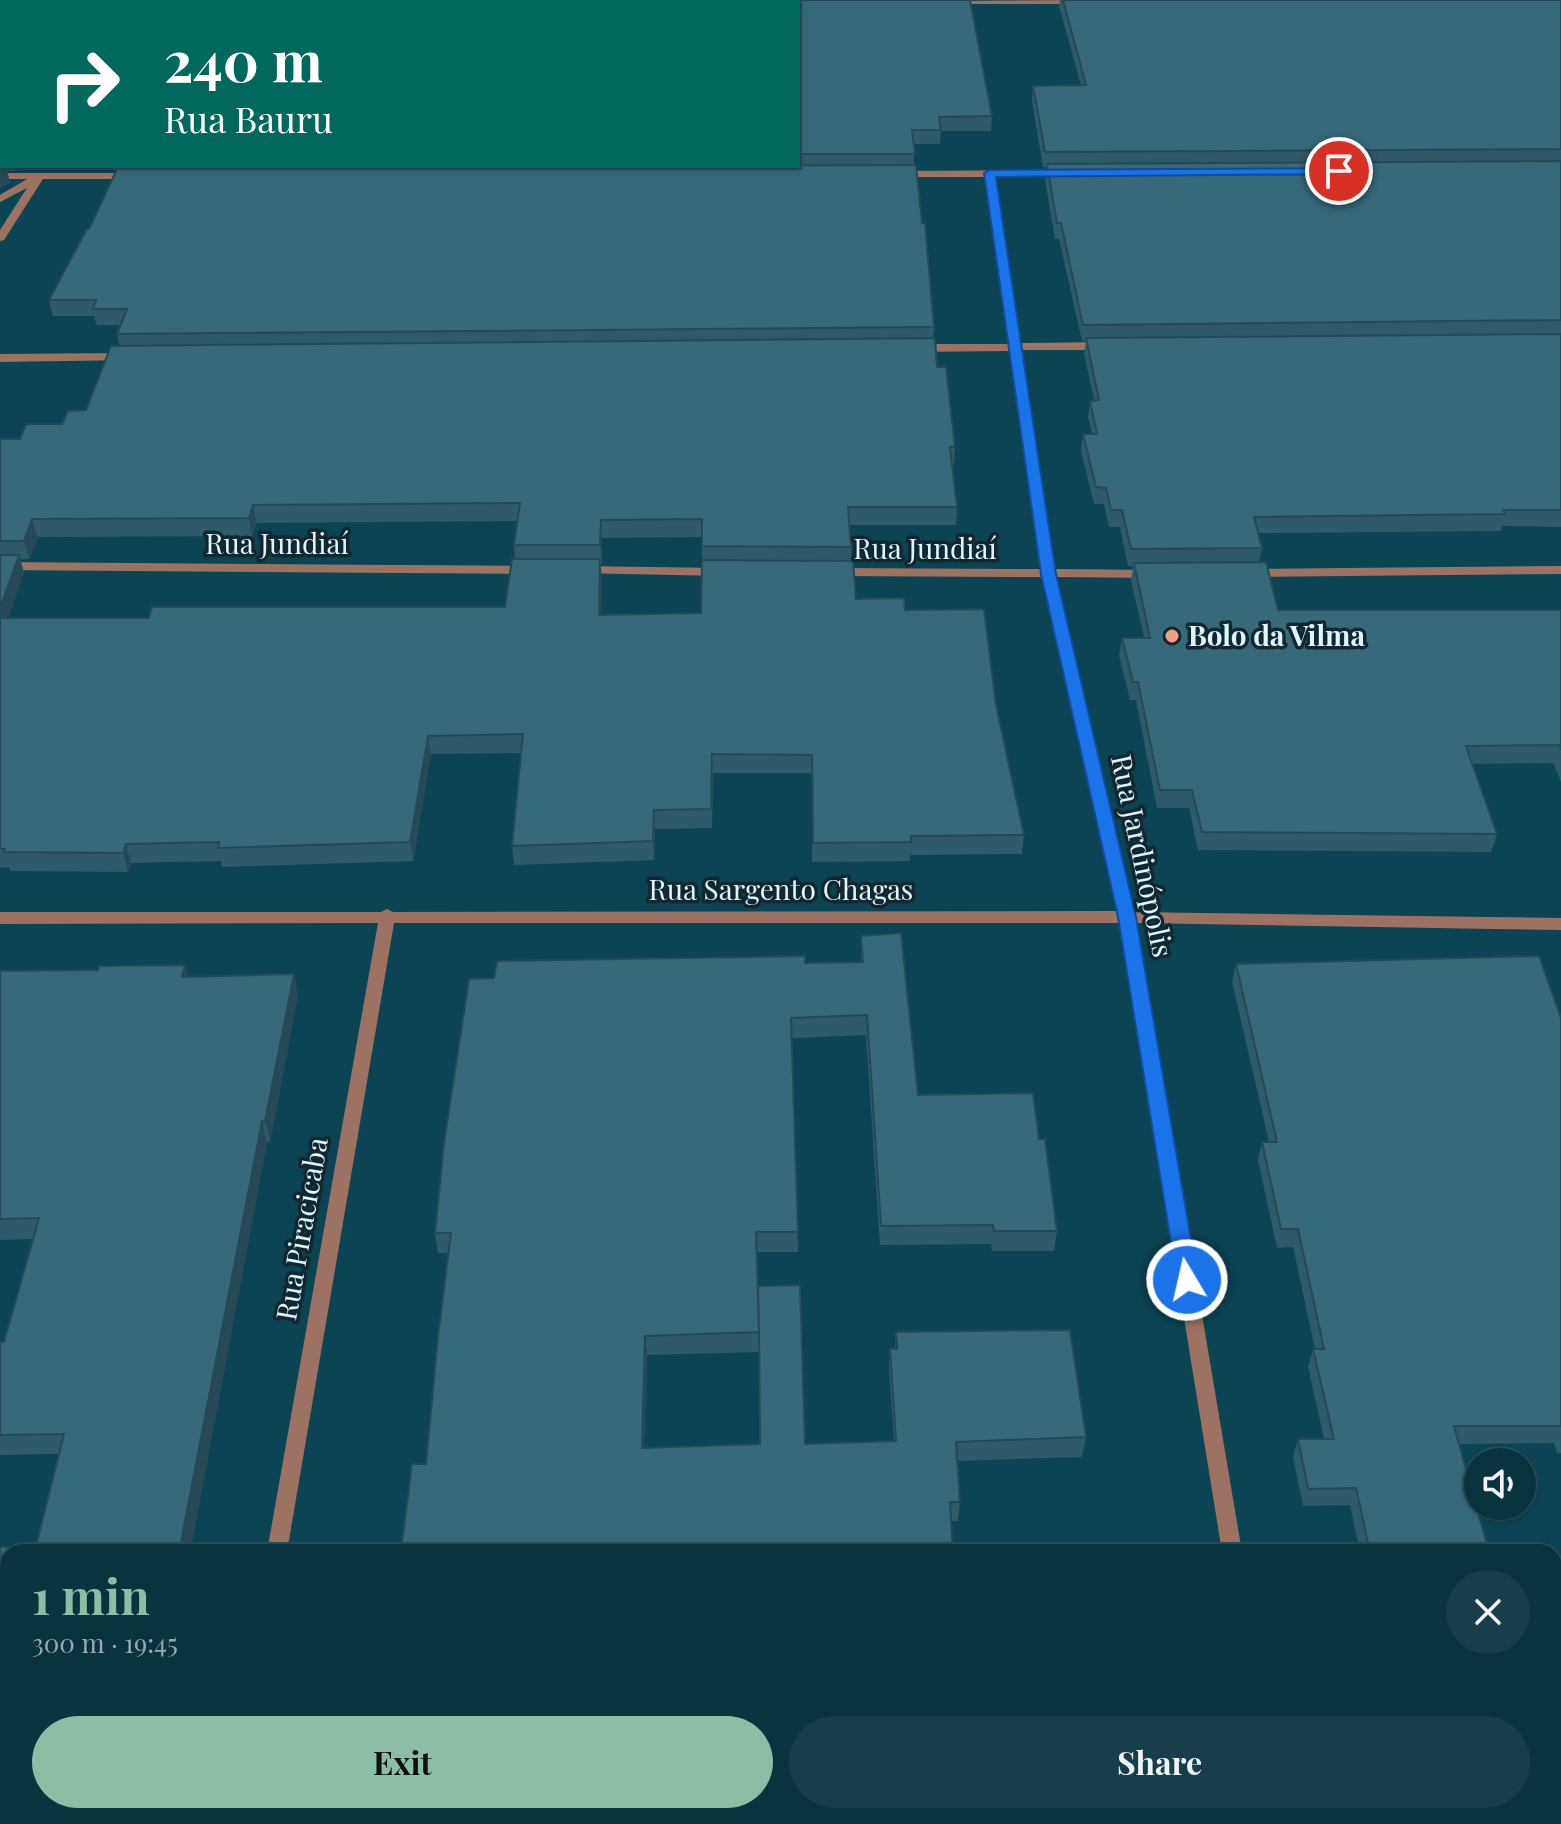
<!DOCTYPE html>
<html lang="en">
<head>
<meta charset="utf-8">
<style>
  body { margin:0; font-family:"Playfair Display",serif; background:#163f49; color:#f1f3f6; height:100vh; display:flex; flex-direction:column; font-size:30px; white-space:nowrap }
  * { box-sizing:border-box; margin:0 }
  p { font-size:26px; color:#98aab0 }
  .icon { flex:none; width:44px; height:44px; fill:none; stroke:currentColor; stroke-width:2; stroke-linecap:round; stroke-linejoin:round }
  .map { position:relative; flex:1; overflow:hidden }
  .panel { position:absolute; left:0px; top:1544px; width:1562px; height:280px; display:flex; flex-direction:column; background:#08343e; border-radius:24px 24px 0 0; box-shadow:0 2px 6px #0004,0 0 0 2px #294f58 }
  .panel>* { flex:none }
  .banner { position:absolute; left:0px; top:0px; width:800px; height:168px; box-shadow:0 2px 6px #0004,0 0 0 2px #294f58; background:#00695c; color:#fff; overflow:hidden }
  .buttons { position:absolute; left:1464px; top:1448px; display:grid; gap:16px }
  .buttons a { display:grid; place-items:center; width:72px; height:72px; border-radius:50%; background:#08343e; box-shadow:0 2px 6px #0004,0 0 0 2px #294f58; font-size:40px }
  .pin { position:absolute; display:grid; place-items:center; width:68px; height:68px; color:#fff; margin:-34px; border:4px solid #fff; border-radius:50%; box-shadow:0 2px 8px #0007 }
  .me { position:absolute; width:88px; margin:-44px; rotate:351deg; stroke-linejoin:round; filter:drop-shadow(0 0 6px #0008) }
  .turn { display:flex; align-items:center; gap:28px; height:168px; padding:0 32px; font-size:36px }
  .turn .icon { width:104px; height:104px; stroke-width:2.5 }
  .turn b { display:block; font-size:56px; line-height:68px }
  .round { display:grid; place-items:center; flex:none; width:84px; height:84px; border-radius:42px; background:#163f49 }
  .headline { display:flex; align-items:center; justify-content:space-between; height:136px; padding:0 32px }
  h1 { font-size:48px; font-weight:700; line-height:60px; color:#8abfa5 }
  .button { display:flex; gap:16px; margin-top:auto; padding:16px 32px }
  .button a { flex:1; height:92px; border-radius:48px; background:#8abfa5; color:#111; font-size:32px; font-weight:700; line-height:92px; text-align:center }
  .button a+a { background:#163f49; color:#f1f3f6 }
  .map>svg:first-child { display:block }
</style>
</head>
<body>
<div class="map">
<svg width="1561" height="1824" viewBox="0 0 1561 1824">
  <rect width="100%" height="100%" fill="#0b4553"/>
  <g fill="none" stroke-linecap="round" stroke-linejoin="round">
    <g fill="#9e7263" fill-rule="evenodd">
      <path d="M0,0H101L103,2H2L0,5Z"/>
      <path d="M1082,0L1078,4H950L945,1Z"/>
      <path d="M1067,170L1072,173L1071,175L996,177L1020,343L1107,342L1113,346L1107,350H1022L1054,569L1154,570L1161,574L1154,578L1056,577L1134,912L1561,918V930L1136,923L1242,1552H1222L1120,923H394L287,1552H267L378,923L0,924V912H381L387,909L393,912L1118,911L1042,577L834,576L827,572L834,568L1041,569L1010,351L915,352L909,348L915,344H1009L985,177H895L890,174L895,171Z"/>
      <path d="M0,173H135L140,176L135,179H43L4,240L0,241V230L27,188L0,202V195L27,179H0Z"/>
      <path d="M127,353L131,354V360L0,362V354Z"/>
      <path d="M0,562L530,566L537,570L530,574L0,570Z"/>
      <path d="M582,566L722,568L729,572L722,576L577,573V567Z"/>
      <path d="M1561,566V574L1250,577L1243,573L1250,569Z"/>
      <path d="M220,1816H242L241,1824H219Z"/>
      <path d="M1265,1816H1287L1288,1824H1266Z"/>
    </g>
  </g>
  <g fill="#2e5b68" fill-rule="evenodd">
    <path d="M1060,0H1561V527L1502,526L1501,531L1258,533L1262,548L1259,562L1278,610H1561V782L1553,763L1472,764L1497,834L1491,852L1198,850L1189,808H1157L1136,700H1130L1119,655L1122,638H1144L1131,580L1133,566H1128L1120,527H1109L1104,504H1094L1081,451L1083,434H1092L1088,417L1090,401L1094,400L1084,354L1086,341H1082L1059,239H1055L1045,180L1046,167H1043L1032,101L1033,86L1081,85L1059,6Z"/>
    <path d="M798,2L992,116L991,131H941L940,144H914V165L934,327L933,338L937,367L955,447L954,465H952L957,507L956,525H849L851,547V561L856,599L905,610L996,705L1024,835L1022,854L910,855V861L812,862V773H713L712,828L655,829L654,860L514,865L512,846L521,753L431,754L413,861L222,867L221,861L131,863L128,872L10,871L9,867L0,868V439H20L62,424L86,410L120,346L117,334L121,325H97L94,316H53L49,300L126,166H798ZM517,521L514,545L515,559L505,607L149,618H8L24,573L20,559H29L38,537L252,536L257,523ZM702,537L701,613L601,615V564H602V538Z"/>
    <path d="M0,19H2V166H35L28,170L7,171L10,182L0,188Z"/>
    <path d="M861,936L918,1095L1039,1139L1057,1231L1054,1251H992L991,1244L880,1245L866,1035L792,1038L798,1252H757L759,1329L805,1444L894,1441L889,1369L890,1349H895L896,1332L1086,1437L1082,1457L957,1461L960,1502L958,1521H952L426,1464L448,1253H438L435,1233L805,963L861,962ZM759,1352L760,1444L644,1448L647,1355Z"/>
    <path d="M1236,964L1561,1018V1453H1557L1554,1443L1459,1444L1489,1552H1360L1350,1505L1303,1506L1293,1457L1298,1439H1324L1308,1367L1313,1349H1315L1293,1247L1277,1248L1258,1160L1262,1142H1269L1232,982Z"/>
    <path d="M0,971L189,977L298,995L270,1142H267L190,1552H8V1747H0V1547L36,1546L59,1454L0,1455V1342H4L33,1239L0,1240Z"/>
  </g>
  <g fill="#264a55">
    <path d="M6,167L10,182L0,188V171Z"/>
    <path d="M253,505L257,523L252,536L249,518Z"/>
    <path d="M32,519L38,537L29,559L24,541Z"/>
    <path d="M601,520L602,538V564L600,545Z"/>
    <path d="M19,555L24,573L2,637L0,631V608Z"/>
    <path d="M600,559L602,578L601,634L599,615Z"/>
    <path d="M428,736L431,754L413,861L410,842Z"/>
    <path d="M654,810L655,829L654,860L653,841Z"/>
    <path d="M126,844L131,863L128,872L123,853Z"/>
    <path d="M185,965L191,986L182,977Z"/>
    <path d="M294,974L298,995L270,1142L265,1121Z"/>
    <path d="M262,1121L267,1142L190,1552H179Z"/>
    <path d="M645,1336L647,1355L643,1467L642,1448Z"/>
  </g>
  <g fill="#366a79" stroke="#264a55" stroke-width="2" fill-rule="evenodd">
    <path d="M79,0H970L992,116L939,117L941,130H912L915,154H798V2H78Z"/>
    <path d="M1063,0H1561V149L1045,152L1033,86L1086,85Z"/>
    <rect x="0" y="19" width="2" height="137"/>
    <path d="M1561,161V320L1083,325L1061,223H1057L1047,164Z"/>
    <path d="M916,165L922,223H925L934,327L117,334L127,309H93L96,300H49L87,229H89L118,167Z"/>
    <path d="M1561,334V510H1503L1505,514L1254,517L1262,548L1131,549L1122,510H1111L1106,488L1096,487L1083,434H1097L1090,401L1099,400L1086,338Z"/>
    <path d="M935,338L937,367H946L955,447H950L957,507H848L851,547L702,546V519L601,520L600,545H514L520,503L253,505L249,518L32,519L24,541H0V439H20L26,424H62L68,411L86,410L111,346Z"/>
    <path d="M0,555H19L0,608Z"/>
    <path d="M512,559H600L599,615L701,613L702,560L853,561L856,599L904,598L905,610L984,609L996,705L1024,835L911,836V842L813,843L812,755L712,754L711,809L654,810L653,841L512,846L523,734L428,736L410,842L218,848L219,842L126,844L123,853L4,852L5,849H0V618H149L152,607H505Z"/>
    <path d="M1266,562L1278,610H1561V750L1559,745L1466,746L1497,834L1202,832L1192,790H1160L1138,682H1133L1122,638H1150L1134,563Z"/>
    <path d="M901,933L918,1095L1033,1093L1039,1139H1045L1057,1231H994L993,1225L881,1226L867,1015L791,1018L798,1232H756L759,1332L758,1286L800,1285L805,1444L896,1441L890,1349H897L896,1332L1070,1330L1086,1437L956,1442L960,1502H950L953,1552H401L412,1464H426L438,1336L451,1233H435L444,1143L469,979L494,978L497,961L805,956V963L863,962L861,936ZM759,1332L760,1444L642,1448L645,1336Z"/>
    <path d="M1539,956L1561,1018V1426H1454L1489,1552H1370L1356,1488L1308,1489L1298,1439H1334L1313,1349H1324L1298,1229H1281L1262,1142H1277L1236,964Z"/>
    <path d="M185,965L182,977L294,974L265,1121H262L179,1552H8V1728H0V1547L36,1546L64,1434L0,1435V1342H4L39,1218L0,1219V971L98,970L99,966Z"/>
  </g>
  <path fill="#1a73e8" stroke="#114b97" stroke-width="2" d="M1339,168L1345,171L1343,174L996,177L1056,574L1136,917L1198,1280L1195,1286L1187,1289L1180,1286L1177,1280L1118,917L1041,574L984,173L990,170Z"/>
  <circle fill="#f39f84" stroke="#12282e" stroke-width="3" cx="1172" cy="636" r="8"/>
  <g text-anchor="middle" stroke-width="7" stroke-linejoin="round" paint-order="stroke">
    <g font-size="28" fill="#dcf6ff" stroke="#12282e">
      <text x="277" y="554">Rua Jundiaí</text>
      <text x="925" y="559">Rua Jundiaí</text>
      <text transform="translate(1142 856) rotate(78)" y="10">Rua Jardinópolis</text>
      <text x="781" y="900">Rua Sargento Chagas</text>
      <text transform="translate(302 1229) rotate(-80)" y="10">Rua Piracicaba</text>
    </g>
    <g font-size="28" font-weight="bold" fill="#dcf6ff" stroke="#12282e" text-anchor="start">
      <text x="1188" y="646">Bolo da Vilma</text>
    </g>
  </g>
</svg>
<div class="buttons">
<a><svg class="icon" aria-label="sound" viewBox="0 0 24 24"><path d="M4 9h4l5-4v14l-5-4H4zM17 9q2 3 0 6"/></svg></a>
</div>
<div class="pin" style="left:1339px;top:171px;background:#d93025"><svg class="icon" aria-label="arrive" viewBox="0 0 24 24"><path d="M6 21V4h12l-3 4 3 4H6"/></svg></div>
<svg class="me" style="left:1187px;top:1280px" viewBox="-20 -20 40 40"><circle r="17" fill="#1a73e8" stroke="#fff" stroke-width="3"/><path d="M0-11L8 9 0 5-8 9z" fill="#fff"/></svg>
<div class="banner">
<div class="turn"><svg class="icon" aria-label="right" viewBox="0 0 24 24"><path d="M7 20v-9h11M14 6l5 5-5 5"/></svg><div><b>240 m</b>Rua Bauru</div></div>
</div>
<section class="panel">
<div class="headline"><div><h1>1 min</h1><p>300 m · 19:45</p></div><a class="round"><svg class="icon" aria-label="close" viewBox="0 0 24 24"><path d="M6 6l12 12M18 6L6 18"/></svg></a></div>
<div class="button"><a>Exit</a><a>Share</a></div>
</section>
</div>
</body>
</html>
